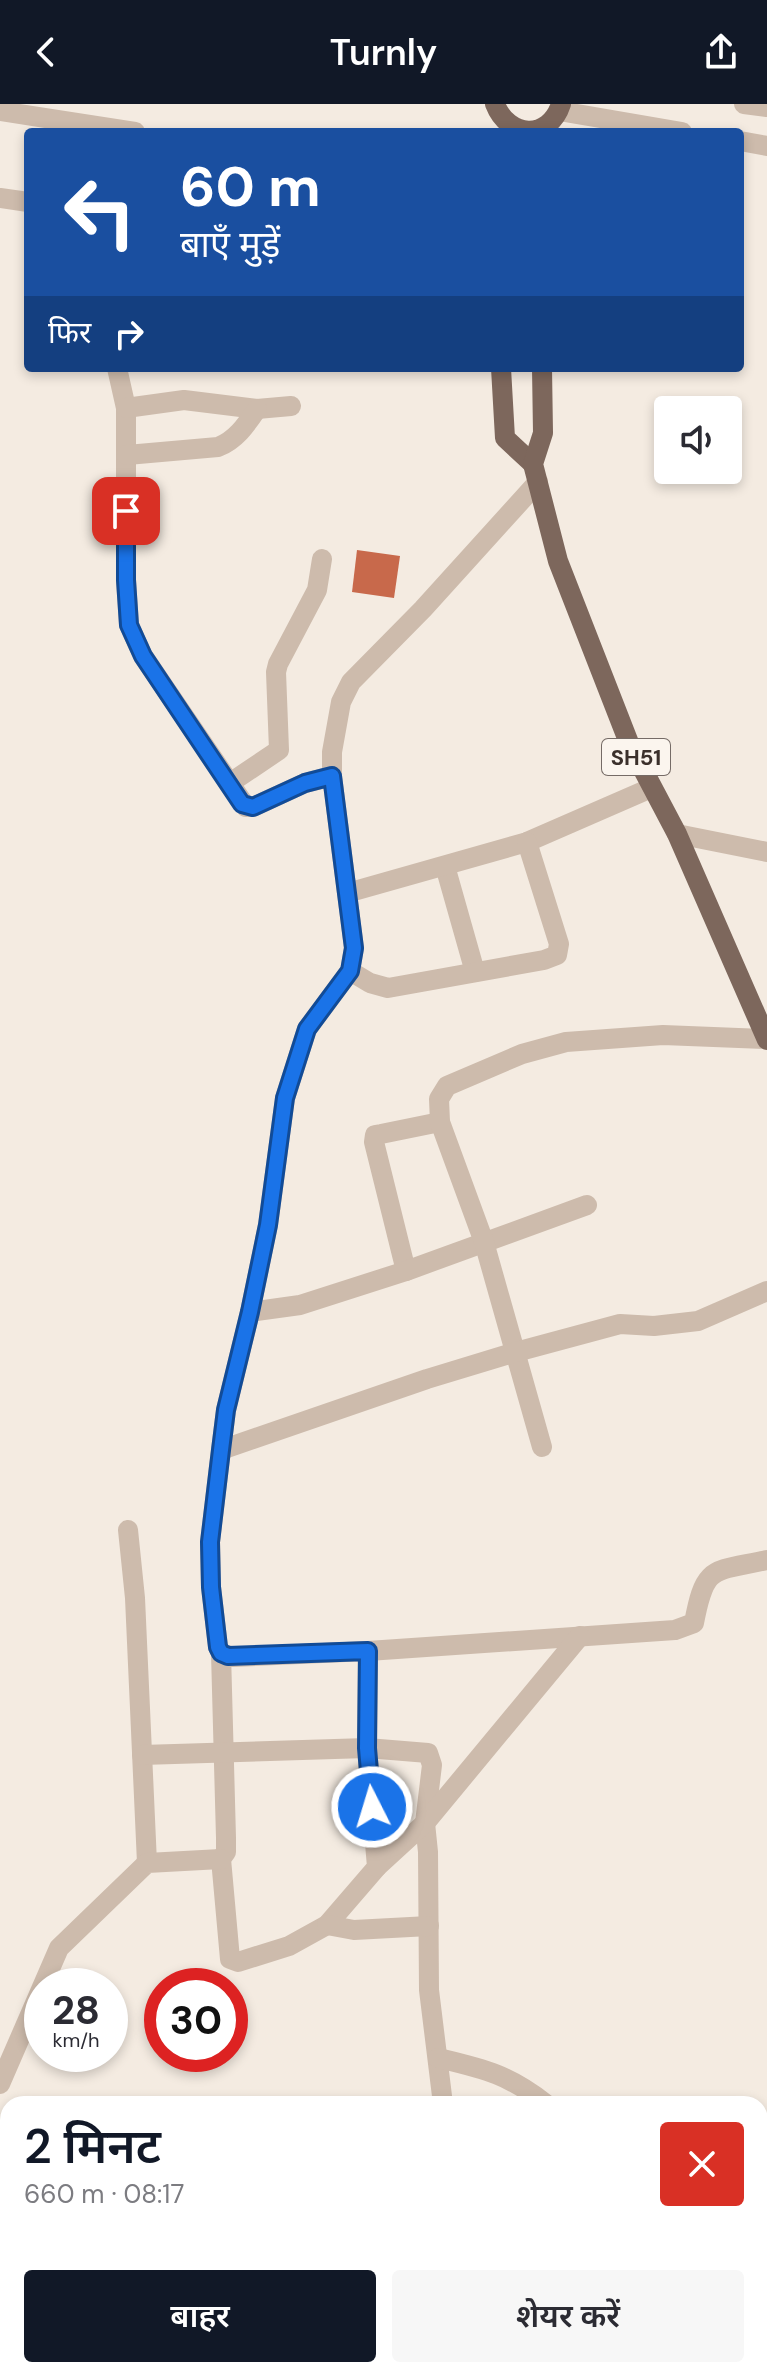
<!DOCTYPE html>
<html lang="hi">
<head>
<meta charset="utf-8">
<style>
  body { margin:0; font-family:"DM Sans","Noto Sans Devanagari",sans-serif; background:#f7f7f7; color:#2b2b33; height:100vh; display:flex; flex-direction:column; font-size:30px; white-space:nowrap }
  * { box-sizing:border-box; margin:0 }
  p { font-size:26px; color:#7c7c81 }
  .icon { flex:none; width:44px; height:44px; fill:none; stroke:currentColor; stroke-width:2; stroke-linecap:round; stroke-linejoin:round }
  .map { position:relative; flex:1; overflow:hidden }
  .drawer { position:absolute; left:0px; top:1992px; width:768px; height:282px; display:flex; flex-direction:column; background:#fff; border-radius:24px 24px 0 0; box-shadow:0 4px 12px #0003 }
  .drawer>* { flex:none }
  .guide { position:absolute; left:24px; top:24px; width:720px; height:244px; border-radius:8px; box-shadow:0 4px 12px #0003; background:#1a4fa0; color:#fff; overflow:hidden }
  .controls { position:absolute; left:654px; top:292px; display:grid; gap:16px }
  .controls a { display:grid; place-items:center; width:88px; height:88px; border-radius:8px; background:#fff; box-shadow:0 4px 12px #0003; font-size:40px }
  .speed { position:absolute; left:24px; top:1864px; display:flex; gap:16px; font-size:40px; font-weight:700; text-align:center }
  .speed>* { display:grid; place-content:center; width:104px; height:104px; border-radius:50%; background:#fff; box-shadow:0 4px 12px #0003; line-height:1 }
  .speed small { font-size:20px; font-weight:400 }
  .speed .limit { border:12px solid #d22; background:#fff; color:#111 }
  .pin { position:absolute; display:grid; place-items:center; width:68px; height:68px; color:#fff; margin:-34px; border-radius:16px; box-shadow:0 4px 12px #0006 }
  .me { position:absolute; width:88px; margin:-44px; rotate:355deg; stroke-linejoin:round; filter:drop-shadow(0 0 6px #0008) }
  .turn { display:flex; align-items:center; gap:28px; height:168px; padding:0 24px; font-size:36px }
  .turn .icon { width:104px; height:104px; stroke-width:2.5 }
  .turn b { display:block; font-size:56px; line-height:68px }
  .then { display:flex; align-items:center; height:76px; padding:0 24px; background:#0003; gap:16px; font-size:30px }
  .round { display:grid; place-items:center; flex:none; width:84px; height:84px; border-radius:8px; background:#f7f7f7 }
  .overview { display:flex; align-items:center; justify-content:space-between; height:136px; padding:0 24px }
  h1 { font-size:48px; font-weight:600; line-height:60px; color:#111827 }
  .primary-button { display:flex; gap:16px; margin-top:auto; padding:16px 24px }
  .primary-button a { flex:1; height:92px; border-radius:8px; background:#111827; color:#fff; font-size:32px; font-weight:600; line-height:92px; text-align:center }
  .primary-button a+a { background:#f7f7f7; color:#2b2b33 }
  header { display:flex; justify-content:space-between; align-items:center; height:104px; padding:0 24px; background:#111827; color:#fff; font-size:36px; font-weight:600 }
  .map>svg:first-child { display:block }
</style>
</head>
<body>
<header><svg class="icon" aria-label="back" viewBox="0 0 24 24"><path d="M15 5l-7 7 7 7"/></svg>Turnly<svg class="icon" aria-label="share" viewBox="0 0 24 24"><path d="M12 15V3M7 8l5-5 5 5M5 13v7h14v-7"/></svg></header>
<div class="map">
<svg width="767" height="2273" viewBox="0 0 767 2273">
  <rect width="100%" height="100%" fill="#f4ebe1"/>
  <path fill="#c8694b" d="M357,446L400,452L394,494L352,488Z"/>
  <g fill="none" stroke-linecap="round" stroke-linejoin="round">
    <g stroke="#cdbbac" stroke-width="20">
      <path d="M744,0L767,3"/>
      <path d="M0,7L135,28"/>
      <path d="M559,7L682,28"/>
      <path d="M740,37L767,42"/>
      <path d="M0,94L28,98"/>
      <path d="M117,264L126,304V476L129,521L143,552L246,703H253L305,679L332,672"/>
      <path d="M126,304L184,296L257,305L291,302"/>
      <path d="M127,351L218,343C236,336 246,321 257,305"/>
      <path d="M538,378L423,505L351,578L341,598L332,648V672L354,844L350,867L307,925L285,994L268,1121L250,1208L226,1306L221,1346L210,1438L211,1483L218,1543L221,1549L233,1553L368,1547L675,1526L694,1519C705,1460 712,1468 767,1456"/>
      <path d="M230,679L279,646L276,568L278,560L317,486L322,455"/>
      <path d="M677,730L767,748"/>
      <path d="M445,762L475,868"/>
      <path d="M347,789L527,738L651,684"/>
      <path d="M350,867L370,879L388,884L544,856L557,851L559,840L527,738"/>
      <path d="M406,1167L374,1038L375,1031L381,1030L440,1018"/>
      <path d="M250,1208L300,1201L406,1167L587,1101"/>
      <path d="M542,1343L484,1138L440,1018L439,995L447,982L522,950L566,938L663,931L767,935"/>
      <path d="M221,1346L427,1275L516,1248L620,1220L654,1222L698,1217L767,1187"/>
      <path d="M128,1426L135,1494L147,1759"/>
      <path d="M221,1549L226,1734V1748L221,1755L230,1855L238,1858L289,1842L327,1821L377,1763L367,1644L368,1547"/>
      <path d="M142,1651L367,1644L428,1649L432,1661L425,1719L428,1748L429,1886L442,1992L441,2000"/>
      <path d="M377,1763L425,1719L580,1532"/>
      <path d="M327,1821L354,1826L429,1822"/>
      <path d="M438,1954C484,1965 508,1970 546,2000"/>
      <path d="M0,1980L59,1844L147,1759L221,1755"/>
      <path d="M760,2042H767"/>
      <path d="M760,2116L767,2113"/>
      <path d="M636,2273L638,2266"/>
    </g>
    <g stroke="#7d675c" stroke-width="20">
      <path d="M495,0C508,34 549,37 561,0"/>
      <path d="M501,264L505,334L533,360"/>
      <path d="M542,264L543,329L533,360L558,457L629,639L677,730L767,936"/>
    </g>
  </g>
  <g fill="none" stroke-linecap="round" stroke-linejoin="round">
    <g stroke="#114b97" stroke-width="20">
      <path id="route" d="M126,407V476L129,521L143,552L242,700L253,703L305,679L332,672L354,844L350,867L307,925L285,994L268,1121L250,1208L226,1306L221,1346L210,1438L211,1483L218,1543L221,1549L228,1552L368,1547L367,1644L372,1703"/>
    </g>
    <use href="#route" stroke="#1a73e8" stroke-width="14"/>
  </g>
  <g text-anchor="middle" stroke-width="6" stroke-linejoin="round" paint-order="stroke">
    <rect fill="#fbf5ee" stroke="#756b66" stroke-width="2" x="602" y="635" width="68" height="36" rx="6"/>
    <g font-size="22" font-weight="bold" fill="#3b302b">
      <text x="636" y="661">SH51</text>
    </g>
  </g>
</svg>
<div class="controls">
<a><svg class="icon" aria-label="sound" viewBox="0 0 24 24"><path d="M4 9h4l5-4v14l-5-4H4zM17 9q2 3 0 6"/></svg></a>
</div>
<div class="speed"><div>28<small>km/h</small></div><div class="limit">30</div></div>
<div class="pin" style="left:126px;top:407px;background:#d93025"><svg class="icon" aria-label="arrive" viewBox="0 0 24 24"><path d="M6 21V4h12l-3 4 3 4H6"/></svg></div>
<svg class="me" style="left:372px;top:1703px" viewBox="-20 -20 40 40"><circle r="17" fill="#1a73e8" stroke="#fff" stroke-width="3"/><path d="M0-11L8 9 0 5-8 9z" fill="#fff"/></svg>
<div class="guide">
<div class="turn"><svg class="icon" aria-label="left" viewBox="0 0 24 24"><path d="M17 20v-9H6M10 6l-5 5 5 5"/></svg><div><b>60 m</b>बाएँ मुड़ें</div></div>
<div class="then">फिर<svg class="icon" aria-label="right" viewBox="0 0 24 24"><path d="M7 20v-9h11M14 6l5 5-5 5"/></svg></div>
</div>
<section class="drawer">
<div class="overview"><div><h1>2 मिनट</h1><p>660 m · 08:17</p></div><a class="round" style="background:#d93025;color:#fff"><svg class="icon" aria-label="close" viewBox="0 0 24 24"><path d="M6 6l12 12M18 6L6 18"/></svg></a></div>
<div class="primary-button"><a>बाहर</a><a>शेयर करें</a></div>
</section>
</div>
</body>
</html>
